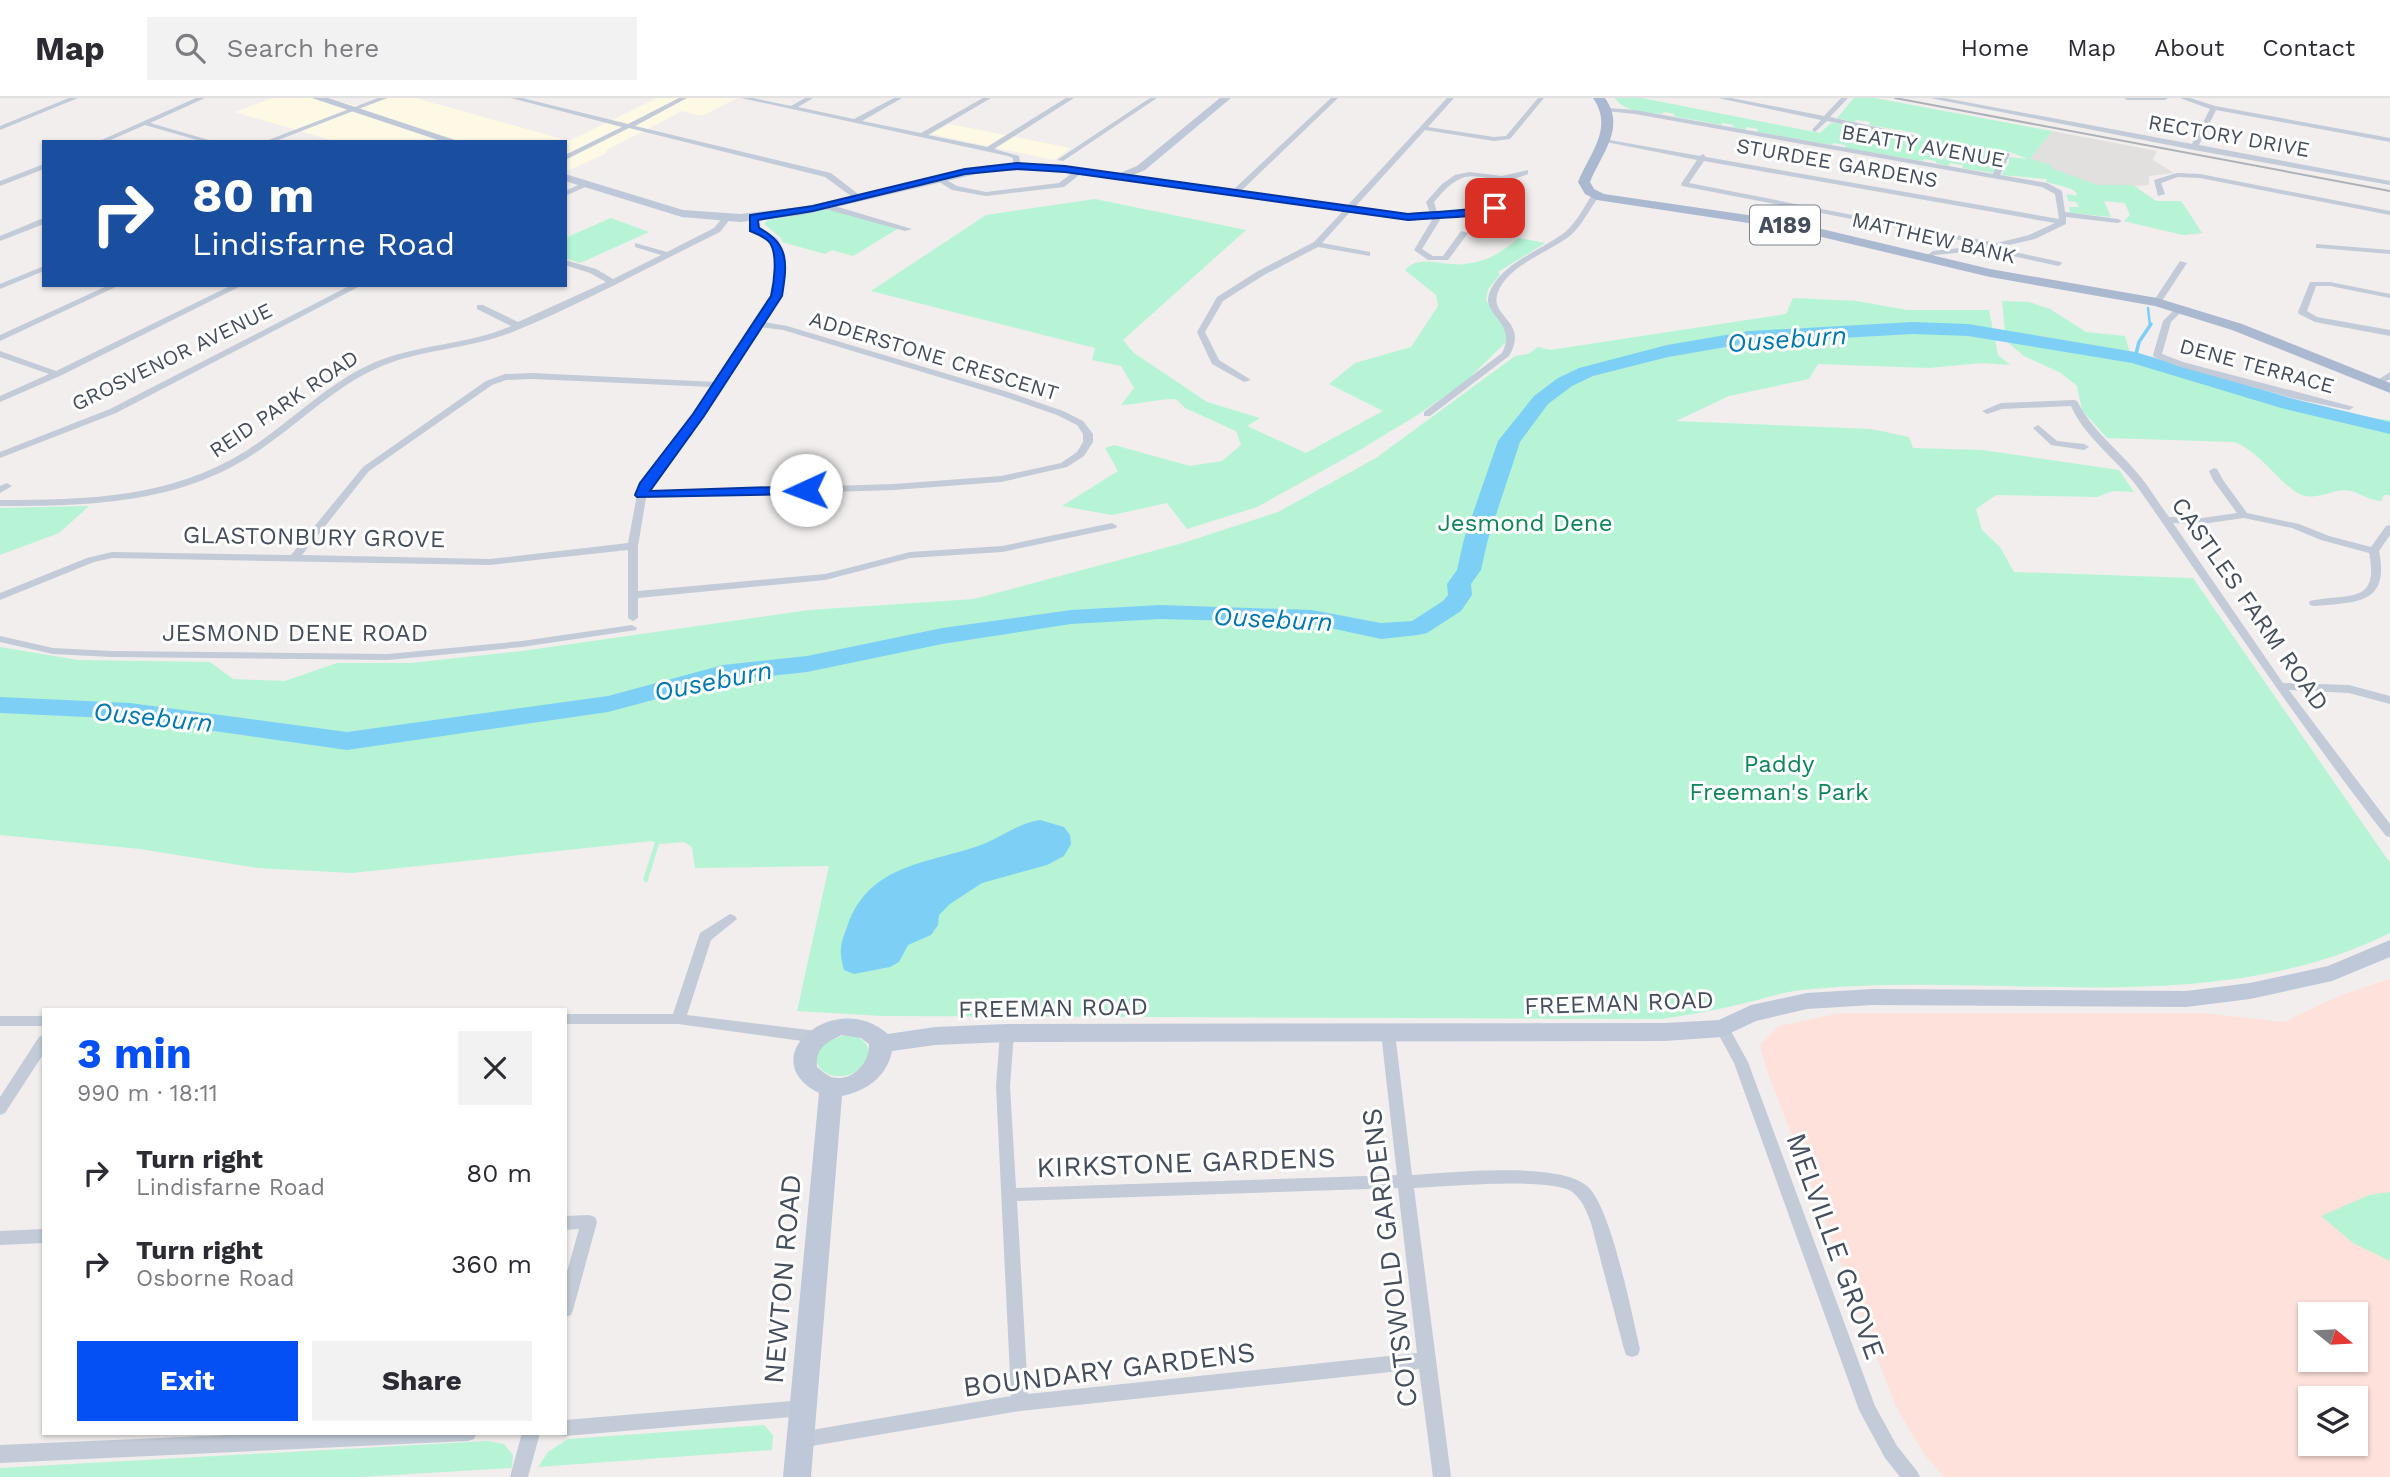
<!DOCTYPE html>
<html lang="en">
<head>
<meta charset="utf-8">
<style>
  body { margin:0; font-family:"Work Sans",sans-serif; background:#f2f2f3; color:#2b2b33; height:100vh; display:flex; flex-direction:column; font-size:26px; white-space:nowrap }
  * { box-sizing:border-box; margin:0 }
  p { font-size:23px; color:#7c7c81 }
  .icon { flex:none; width:38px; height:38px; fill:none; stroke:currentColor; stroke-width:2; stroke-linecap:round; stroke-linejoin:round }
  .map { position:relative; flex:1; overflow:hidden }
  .drawer { position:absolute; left:42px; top:910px; width:525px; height:427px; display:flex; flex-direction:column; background:#fff; border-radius:0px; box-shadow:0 2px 5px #0004 }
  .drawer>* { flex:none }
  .hud { position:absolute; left:42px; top:42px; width:525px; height:147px; border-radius:0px; box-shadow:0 2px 5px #0004; background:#1a4fa0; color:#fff; overflow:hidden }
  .needle { width:46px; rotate:108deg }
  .tools { position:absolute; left:2298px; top:1204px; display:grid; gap:14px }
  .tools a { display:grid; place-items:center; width:70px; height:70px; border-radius:0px; background:#fff; box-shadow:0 2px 5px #0004; font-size:35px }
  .pin { position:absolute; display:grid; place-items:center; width:60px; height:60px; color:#fff; margin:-30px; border-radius:14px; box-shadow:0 4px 10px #0006 }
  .me { position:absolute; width:77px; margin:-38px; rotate:268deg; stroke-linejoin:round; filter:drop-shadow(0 0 5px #0008) }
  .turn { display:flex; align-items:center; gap:24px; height:147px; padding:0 35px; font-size:32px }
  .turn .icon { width:91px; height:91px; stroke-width:2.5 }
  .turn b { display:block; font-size:49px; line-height:60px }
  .round { display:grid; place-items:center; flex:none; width:74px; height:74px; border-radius:0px; background:#f2f2f3 }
  .overview { display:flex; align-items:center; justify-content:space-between; height:119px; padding:0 35px }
  h1 { font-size:42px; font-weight:700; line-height:52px; color:#0450f4 }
  .cta { display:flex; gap:14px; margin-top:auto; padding:14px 35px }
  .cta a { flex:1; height:80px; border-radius:0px; background:#0450f4; color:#fff; font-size:28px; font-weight:700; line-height:80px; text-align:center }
  .cta a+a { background:#f2f2f3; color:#2b2b33 }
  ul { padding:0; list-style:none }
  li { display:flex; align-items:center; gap:21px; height:91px; padding:0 35px }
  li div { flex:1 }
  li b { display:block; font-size:26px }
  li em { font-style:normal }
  header { display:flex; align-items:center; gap:42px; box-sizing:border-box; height:98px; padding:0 35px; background:#fff; border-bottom:2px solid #e1e1e2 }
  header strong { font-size:33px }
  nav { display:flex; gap:38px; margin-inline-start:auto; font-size:24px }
  .search { width:490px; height:63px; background:#f2f2f3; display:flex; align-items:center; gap:18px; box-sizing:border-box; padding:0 24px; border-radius:0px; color:#7c7c81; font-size:26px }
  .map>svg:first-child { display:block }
</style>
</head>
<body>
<header>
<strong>Map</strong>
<div class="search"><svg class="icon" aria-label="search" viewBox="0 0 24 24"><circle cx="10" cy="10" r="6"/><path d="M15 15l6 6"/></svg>Search here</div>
<nav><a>Home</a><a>Map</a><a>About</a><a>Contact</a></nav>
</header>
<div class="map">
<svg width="2390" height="1379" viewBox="0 0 2390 1379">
  <rect width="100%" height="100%" fill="#f1eeed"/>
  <g fill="#fef9e4">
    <path d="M272,0H327L353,7L372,6L389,0H416L569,43L657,0H737L702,18L682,13L607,52L605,56L565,74V44H337L235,14Z"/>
    <path d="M949,26L1071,50L1054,62L931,36Z"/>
  </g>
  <path fill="#e2dfdf" d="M2052,33L2157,53L2153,62L2174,75L2149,78V87L2134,88L2156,103H2181L2202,135L2183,137L2124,123L2130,117L2125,105L2104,102L2051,70V67L2029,61Z"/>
  <path fill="#fee1da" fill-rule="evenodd" d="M2390,881V1379H1944L1924,1356L1896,1309L1766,970L1760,947L1779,928L1840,915H2203L2284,924L2341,897ZM2310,1216H2356V1262H2310ZM2310,1300H2356V1346H2310Z"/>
  <g fill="#b6f4d5">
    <path d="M1615,0H1642L1820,35L1831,25H1837L1914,40L1922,39L1917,35L1869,27L1870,24L1857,22L1854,24L1837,20L1854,0H1875L2052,33L2030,61L2052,67L2051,70L2097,87H2133L2156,103H2181L2202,135L2183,137L2124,123L2130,117L2125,105L2104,103L2111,119L2070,115L2069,109H2079L2076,104L2068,103L2067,96L2077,98L2076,94C2068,88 2056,87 2046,84L2047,81L2001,77L2009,65V59L2028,61L2010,54L1999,55L1998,60L1986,58L1985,62L1998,66L1994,75L1962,70L1963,67L1950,65L1949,68L1936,65V63L1924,61L1922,63L1845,50V47L1833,45L1832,47L1757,34L1758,31L1747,29L1745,32L1732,29L1734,27L1723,25L1721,27L1673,18L1675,16L1664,14L1662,16C1646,14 1624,14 1615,0Z"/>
    <path d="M1095,101L1246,132L1123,242L1134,255L1207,304L1260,320L1247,328L1306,355L1383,313L1329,286L1355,265L1411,249L1438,208L1436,197L1405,172C1420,155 1445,169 1464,166C1487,164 1502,154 1519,140L1545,145L1498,174L1500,177L1488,191L1486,202L1506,233V244L1464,285L1419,316L1353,356L1257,409L1187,431L1167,405L1112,417L1062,408L1118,373L1105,350L1114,347L1190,368L1222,363L1241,347L1236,333L1185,310L1176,301C1156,301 1140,306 1121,307L1134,290L1121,268L1092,262L1095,250L871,193L986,117Z"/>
    <path d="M828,111L899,130L853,158L832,152L825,156L782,144L781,140L764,126L768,122Z"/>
    <path d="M611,120L649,134L580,165L565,160V140Z"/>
    <path d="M1793,200L1857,203L1907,212H1989L1998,257L2010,267L1982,265L1929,270L1818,266L1809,281L1729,298L1676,323L1871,331L1909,339L1913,350L1982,352L2119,372L2134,394L2113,393L2097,399L1996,397L1976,411L1982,432L2000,449L2014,474L2193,480L2390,765V835C2207,925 1996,871 1802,892C1783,894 1763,901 1745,905C1717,912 1689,917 1661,921L882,918L797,913L829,768L695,770L692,749L684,744L659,746L647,785L643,782L655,744L652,743L352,775L257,770L140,751L0,737V549L78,562L210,564L233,581L285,583L337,565H411L522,553L809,512L974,501L1183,445L1278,414L1376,360L1515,258L1528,256L1538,249L1550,252L1786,216Z"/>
    <path d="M2002,203L2029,204L2050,211L2086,234L2125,238L2130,255C2215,282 2301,314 2390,322V397H2384L2381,403C2365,401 2362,396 2351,393C2335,389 2318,403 2302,397C2280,388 2263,355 2234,344L2107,340L2082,312L2077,288L2061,275L2024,258L2006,243Z"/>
    <path d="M89,408L59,435L0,457V410Z"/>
    <path d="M847,936C858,938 865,941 869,952C868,957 867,963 863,967C851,984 816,982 816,958L824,945Z"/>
    <path d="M2390,1094V1163L2353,1145L2321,1118L2369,1097Z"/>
    <path d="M764,1327L773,1337L772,1352L538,1369L548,1354L568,1341Z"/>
    <path d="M488,1343L504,1346L513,1357L512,1370L360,1379H0V1370Z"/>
  </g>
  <path fill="#7ecff6" d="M1040,722L1064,729L1070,737L1071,746L1064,758L1047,767L982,785L950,806L939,817L938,827L931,837L908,847L899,864L890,869L854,876L844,872C838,851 841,846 848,826C871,765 928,766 981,747C1002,739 1018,725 1040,722Z"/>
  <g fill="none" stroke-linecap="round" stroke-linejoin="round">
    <path stroke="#7ecff6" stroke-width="2.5" d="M2148,210L2150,228"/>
    <path stroke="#7ecff6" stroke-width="3.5" d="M2135,260L2139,244L2151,226"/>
    <path fill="#7ecff6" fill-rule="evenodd" d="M1913,224L1968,226L2135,254L2294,301L2390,324V336L2281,310L2132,265L1968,238L1913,236L1749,245L1668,259L1593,278L1572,288L1548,306L1520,344L1488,441L1481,472L1471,486L1472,497L1461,513L1427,535L1418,537L1381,541L1312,526L1234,523L1160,521L1071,526L942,546L807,574L724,583L608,614L347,652L130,621L0,615V599L130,605L347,634L608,598L723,567L807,558L942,530L1071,512L1160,507L1312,512L1381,525L1412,523L1443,503L1448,497L1447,486L1457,472L1464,441L1498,343L1534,298L1558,280L1579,270L1667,247L1749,233Z"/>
    <g fill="#c2cbd7" fill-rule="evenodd">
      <path d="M69,0H78L0,32V28Z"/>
      <path d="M196,0H205L150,25L216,44H204L145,27L106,44H97Z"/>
      <path d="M378,0H387L273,44H263Z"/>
      <path d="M511,0H522L628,26L679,0H687L635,28L831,75L862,99L855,101L825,79L629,30L565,62V57L622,29Z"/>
      <path d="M741,0H753L791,8L805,0H813L798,9L854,21L894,0H902L862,23L921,35L983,0H991L928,37L987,49L1066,0H1074L994,51L1019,58L1021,68L1017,70L1013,68V60L1008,58Z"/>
      <path d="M1150,0H1157L1063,63L1057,62Z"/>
      <path d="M1331,0H1338L1241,93L1347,108L1447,0H1454L1428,29L1494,39L1506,38L1538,0H1544L1510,41L1494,43L1425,32L1355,109L1408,117L1430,115L1426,104L1442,86L1455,77L1469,74L1502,78L1528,72V76C1519,79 1511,83 1501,82C1486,81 1472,74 1458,82C1448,87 1441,96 1434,104L1437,114L1488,110L1499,102L1509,88L1516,90C1493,123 1475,116 1439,119L1440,122L1422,151L1433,158H1443L1461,133L1468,135L1448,162H1428L1414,152L1432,122L1431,119L1408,121L1351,113L1322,145L1370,154V158L1318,149L1264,177L1223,203L1205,234L1219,262L1251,282L1244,284L1212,266L1197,234L1217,199L1258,173L1314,144L1344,112L1121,81L1117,79L1121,77L1233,92Z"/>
      <path d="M1718,0H1731L1824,18L1841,0H1848L1830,19L1918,38L1915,40L1827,23L1815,34L1812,32L1821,22Z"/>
      <path d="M1930,0H1944L2192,46L2210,11L2180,0H2190L2215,8L2390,40V44L2216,12L2199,47L2390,83V87L2194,52Z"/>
      <path d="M2124,0H2168L2165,2H2127Z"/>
      <path d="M1608,10L1635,12L1993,76L2002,56L2006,54L2010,56L2000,77L2047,85L2062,93L2065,114L2118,121L2122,123L2118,125L2066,119V126L2035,141L1996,150L2061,164L2062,166L2058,168L1986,152L1935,157L1927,162L1923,160L1933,153L1986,147L1682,88L1681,86L1697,62L1601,43L1604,41L1700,58L1703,56L1706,59L2059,121L2055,96L2042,89L1635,16L1606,13V11ZM1704,63L2055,125L2029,137L1989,147V143H1986L1689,85Z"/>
      <path d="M44,66V71L0,88V83Z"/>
      <path d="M1076,72L1083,74L1064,89L986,98L952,92L933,80L940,78L957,88L986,94L1059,85Z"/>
      <path d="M2177,75L2200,76L2390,113V117L2200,80L2178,79L2161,85L2165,96L2158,98L2154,82Z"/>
      <path d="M585,84L592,86L565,98V93Z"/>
      <path d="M1593,95L1600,97C1590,110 1583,126 1571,137C1550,154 1508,167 1498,194C1488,220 1530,222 1509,258L1430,318H1424V314L1502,255C1519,222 1477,218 1491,191C1506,163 1540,153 1564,135C1577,124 1584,109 1593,95Z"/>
      <path d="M822,106H828L912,131L905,133L822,110Z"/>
      <path d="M750,117L757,119L758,130L777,140L781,147L784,161L781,198L764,224L787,228L1008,294L1063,313L1083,323L1093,336V344L1084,358L1067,369L1001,384L894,392L646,400L638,448V493L825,476L910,454L1002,448L1112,425L1117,428L1116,430L1002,454L910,460L825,482L638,500V520L633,523L628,520V452L490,467L112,460L94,464L0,502V495L87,460L112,454L291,457L363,369L486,283L505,276L532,275L716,284L773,198L776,169L773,147L769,142L750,131ZM761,229L783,232L1002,298L1057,317L1077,327L1083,336V344L1077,354L1061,365L1001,378L894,386L649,394L659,374L701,320ZM532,281L712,289L694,316L652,371L637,397L628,445L490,461L302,457L369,373L492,287L506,282Z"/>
      <path d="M724,118L731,120L720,134C650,168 582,206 510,235C468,251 423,251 382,268C334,288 298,327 255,355C179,406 88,408 0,408V402C86,402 171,400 246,353C290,325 326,286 373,265C417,246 467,247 511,228L477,211V207H483L518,224L606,184L590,175L565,167V162L596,171L613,181L661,157L635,149V145L667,154L714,130Z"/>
      <path d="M41,121H44V126L0,143V138Z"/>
      <path d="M2316,146L2390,152V156L2319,150H2316Z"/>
      <path d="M2180,163L2187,165L2160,206H2154L2153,204Z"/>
      <path d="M44,168V173L0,191V186Z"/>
      <path d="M2310,184H2330L2390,196V200L2330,188H2316L2307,213L2317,219L2390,232V238L2315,224L2299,216L2298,214Z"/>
      <path d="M109,187H120L0,243V237Z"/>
      <path d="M232,187H243L60,278L0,304V298L49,276L0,259V253L56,273Z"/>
      <path d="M351,187H362L116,315L0,360V354L110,311Z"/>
      <path d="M2177,209L2184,211L2171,224L2162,256L2183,264L2354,309L2349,312L2296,301L2177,268L2154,259L2153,257L2163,223Z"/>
      <path d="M2390,274V281L2380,287L2373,285Z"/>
      <path d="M2074,302L2077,303C2093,333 2112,346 2133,370C2147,385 2157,403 2169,419L2202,420L2237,415L2213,382L2209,373L2214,370L2217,371L2223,382L2247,415L2299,426L2329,438L2371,449L2386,428L2390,427V437L2379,453C2390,507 2356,504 2314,508L2310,507L2309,505L2310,503C2347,495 2380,508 2369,455L2321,442L2292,430L2244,420L2202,426L2173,425L2283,585L2349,587L2390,598V606L2349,595L2289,592L2390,726V739L2386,738C2299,627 2222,510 2141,394C2120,363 2086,342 2071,308L2002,311L1987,316L1982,313L2001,305Z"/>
      <path d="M2038,327L2057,343L2084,346L2089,349L2084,352L2051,347L2033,330Z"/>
      <path d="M7,385L12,388L0,395V388Z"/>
      <path d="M632,527L637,530L636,532L522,549L388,562L111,559L53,556L0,544V538L53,550L111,553L388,556L522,543Z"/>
      <path d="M730,816L735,818L737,821L711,842L687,917L817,933L822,935L824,939L822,943L817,945L678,926H565V916H673L700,835Z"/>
      <rect x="0" y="918" width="44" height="10"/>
      <path d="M1722,924L1727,926L1748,964L1875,1308L1897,1348L1917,1373L1920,1379H1900L1885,1360L1859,1312L1734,965L1715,930L1717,926Z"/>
      <path d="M1007,929L1012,931L1014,935L1010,988L1016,1090L1397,1077L1381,935L1383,931L1388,929L1393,931L1395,935L1412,1077C1452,1075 1558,1063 1587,1088C1611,1108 1632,1217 1640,1251L1638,1257L1632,1259L1626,1257L1624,1251L1591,1125C1586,1112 1582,1101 1571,1093C1547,1079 1446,1089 1414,1090L1451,1379H1433L1419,1271L1020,1313L800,1350L794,1348L791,1342L794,1336L800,1334L1011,1298L996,988L1000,935L1002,931ZM1398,1090L1417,1255L1028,1296L1017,1103Z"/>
      <path d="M44,937V955L5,1015L0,1017V999L39,939Z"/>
      <path d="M589,1117L595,1119L597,1124L573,1212L571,1217L565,1219V1181L579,1131L565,1132V1118Z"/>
      <path d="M44,1131V1145L0,1147V1133Z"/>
      <path d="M803,1302L809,1304L812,1310L809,1316L803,1318L565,1338L559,1335H565V1322Z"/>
      <path d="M273,1335H477L474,1341L468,1343L0,1365V1347Z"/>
      <path d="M522,1335H540L528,1379H510Z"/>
    </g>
    <g fill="#bec8d9" fill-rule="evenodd">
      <path d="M312,0H328L461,44H444Z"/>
      <path d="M1220,0H1231L1145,72L1121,82L1041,72L989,73L802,117L740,124L682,119L565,83V76L683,112L740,116L802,109L989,67L1041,66L1120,75L1137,68Z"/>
      <path d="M2390,842V859L2332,883L2250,901L2186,909L1872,907L1807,911L1756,923L1722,939L1665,943L1007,944L935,947L892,953C887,979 866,993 842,998L811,1379H783L819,995C751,961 834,889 888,936L935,929L1007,926L1665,925L1719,922L1751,907L1807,895L1872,891L2186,893L2250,885L2328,868ZM842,937L861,940L869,946C870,965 852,985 831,979C826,977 821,972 817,969C815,951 826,944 842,937Z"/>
    </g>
    <path fill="#aab8d0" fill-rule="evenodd" d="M1593,0H1605C1626,30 1602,55 1590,84L1594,91L1604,96L1788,123L1990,171L2157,200L2242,226L2390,285V295L2232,232L2155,208L1990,179L1788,131L1597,102L1585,96L1578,84C1590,55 1614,30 1593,0Z"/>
    <path stroke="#afb1b9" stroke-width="2" d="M1895,0L2390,93"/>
  </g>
  <path fill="#0450f4" stroke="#03349f" stroke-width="2" d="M1017,65L1065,68L1408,116C1437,113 1468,114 1495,107L1500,110C1483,121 1432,119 1408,122L1065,74L1017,71L965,76L813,113L758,122L759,130C790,146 787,166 782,198L704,318L650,393L806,388L812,392L806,396L637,399L635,397L640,385L693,316L771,198C774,185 778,157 770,145C766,139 757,136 750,133V117L813,108L965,71Z"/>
  <g text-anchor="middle" stroke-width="6" stroke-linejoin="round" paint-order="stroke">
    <g font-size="21" fill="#444e5d" stroke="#fff">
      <text transform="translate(2229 38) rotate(10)" y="7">RECTORY DRIVE</text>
      <text transform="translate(1923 48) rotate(10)" y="7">BEATTY AVENUE</text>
      <text transform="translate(1837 65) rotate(10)" y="7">STURDEE GARDENS</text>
      <text transform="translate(1934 140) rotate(13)" y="7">MATTHEW BANK</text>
      <text transform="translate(934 258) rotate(17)" y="7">ADDERSTONE CRESCENT</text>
      <text transform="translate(172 259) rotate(-26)" y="7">GROSVENOR AVENUE</text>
      <text transform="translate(2257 268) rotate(15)" y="7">DENE TERRACE</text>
      <text transform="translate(284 306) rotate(-34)" y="7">REID PARK ROAD</text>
    </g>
    <rect fill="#fff" stroke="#7c838e" stroke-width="2" x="1750" y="107.5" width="70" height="39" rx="5"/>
    <g font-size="23" font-weight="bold" fill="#444e5d">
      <text x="1785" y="135">A189</text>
    </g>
    <g font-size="24" fill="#0c8758" stroke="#fff">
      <text x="1525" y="433">Jesmond Dene</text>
      <text x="1779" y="674">Paddy<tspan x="1779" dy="28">Freeman's Park</tspan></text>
    </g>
    <g font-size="24" fill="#444e5d" stroke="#fff">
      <text transform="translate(314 439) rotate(1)" y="8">GLASTONBURY GROVE</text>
      <text transform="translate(2250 506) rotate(55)" y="8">CASTLES FARM ROAD</text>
      <text x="295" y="543">JESMOND DENE ROAD</text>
      <text transform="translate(1619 905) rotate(-2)" y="8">FREEMAN ROAD</text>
      <text transform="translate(1053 910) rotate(-1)" y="8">FREEMAN ROAD</text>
    </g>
    <g font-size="26" font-style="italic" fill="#0079b4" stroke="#fff">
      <text transform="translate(1787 241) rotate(-4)" y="9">Ouseburn</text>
      <text transform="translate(1273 521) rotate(3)" y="9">Ouseburn</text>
      <text transform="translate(713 583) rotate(-11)" y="9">Ouseburn</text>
      <text transform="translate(153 619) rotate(6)" y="9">Ouseburn</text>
    </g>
    <g font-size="28" fill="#444e5d" stroke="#fff">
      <text transform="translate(1186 1064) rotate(-2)" y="10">KIRKSTONE GARDENS</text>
      <text transform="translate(1836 1148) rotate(70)" y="10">MELVILLE GROVE</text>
      <text transform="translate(1389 1160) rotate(-97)" y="10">COTSWOLD GARDENS</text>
      <text transform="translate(782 1181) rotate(-85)" y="10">NEWTON ROAD</text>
      <text transform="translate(1109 1271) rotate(-7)" y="10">BOUNDARY GARDENS</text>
    </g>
  </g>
</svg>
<div class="tools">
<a><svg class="needle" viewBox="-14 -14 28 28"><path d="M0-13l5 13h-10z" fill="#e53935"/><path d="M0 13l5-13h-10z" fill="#7c7c81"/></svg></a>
<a><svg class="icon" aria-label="layers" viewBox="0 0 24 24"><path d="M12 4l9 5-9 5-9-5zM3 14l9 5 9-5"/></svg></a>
</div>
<div class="pin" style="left:1495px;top:110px;background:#d93025"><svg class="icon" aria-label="arrive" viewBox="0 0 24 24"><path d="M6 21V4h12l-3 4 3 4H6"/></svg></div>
<svg class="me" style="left:806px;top:392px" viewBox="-20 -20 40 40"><circle r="19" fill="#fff"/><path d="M0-13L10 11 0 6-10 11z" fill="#0450f4"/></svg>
<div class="hud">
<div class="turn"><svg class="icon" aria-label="right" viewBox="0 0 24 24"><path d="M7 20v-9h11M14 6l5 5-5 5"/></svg><div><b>80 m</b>Lindisfarne Road</div></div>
</div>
<section class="drawer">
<div class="overview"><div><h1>3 min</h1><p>990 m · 18:11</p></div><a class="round"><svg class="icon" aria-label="close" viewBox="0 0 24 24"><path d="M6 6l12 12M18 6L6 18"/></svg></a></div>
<ul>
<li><svg class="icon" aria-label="right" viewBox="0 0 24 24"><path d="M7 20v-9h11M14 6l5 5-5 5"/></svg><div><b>Turn right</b><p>Lindisfarne Road</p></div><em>80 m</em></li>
<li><svg class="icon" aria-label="right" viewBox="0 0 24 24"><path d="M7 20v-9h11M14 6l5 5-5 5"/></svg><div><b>Turn right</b><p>Osborne Road</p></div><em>360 m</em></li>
</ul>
<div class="cta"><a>Exit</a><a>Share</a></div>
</section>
</div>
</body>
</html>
